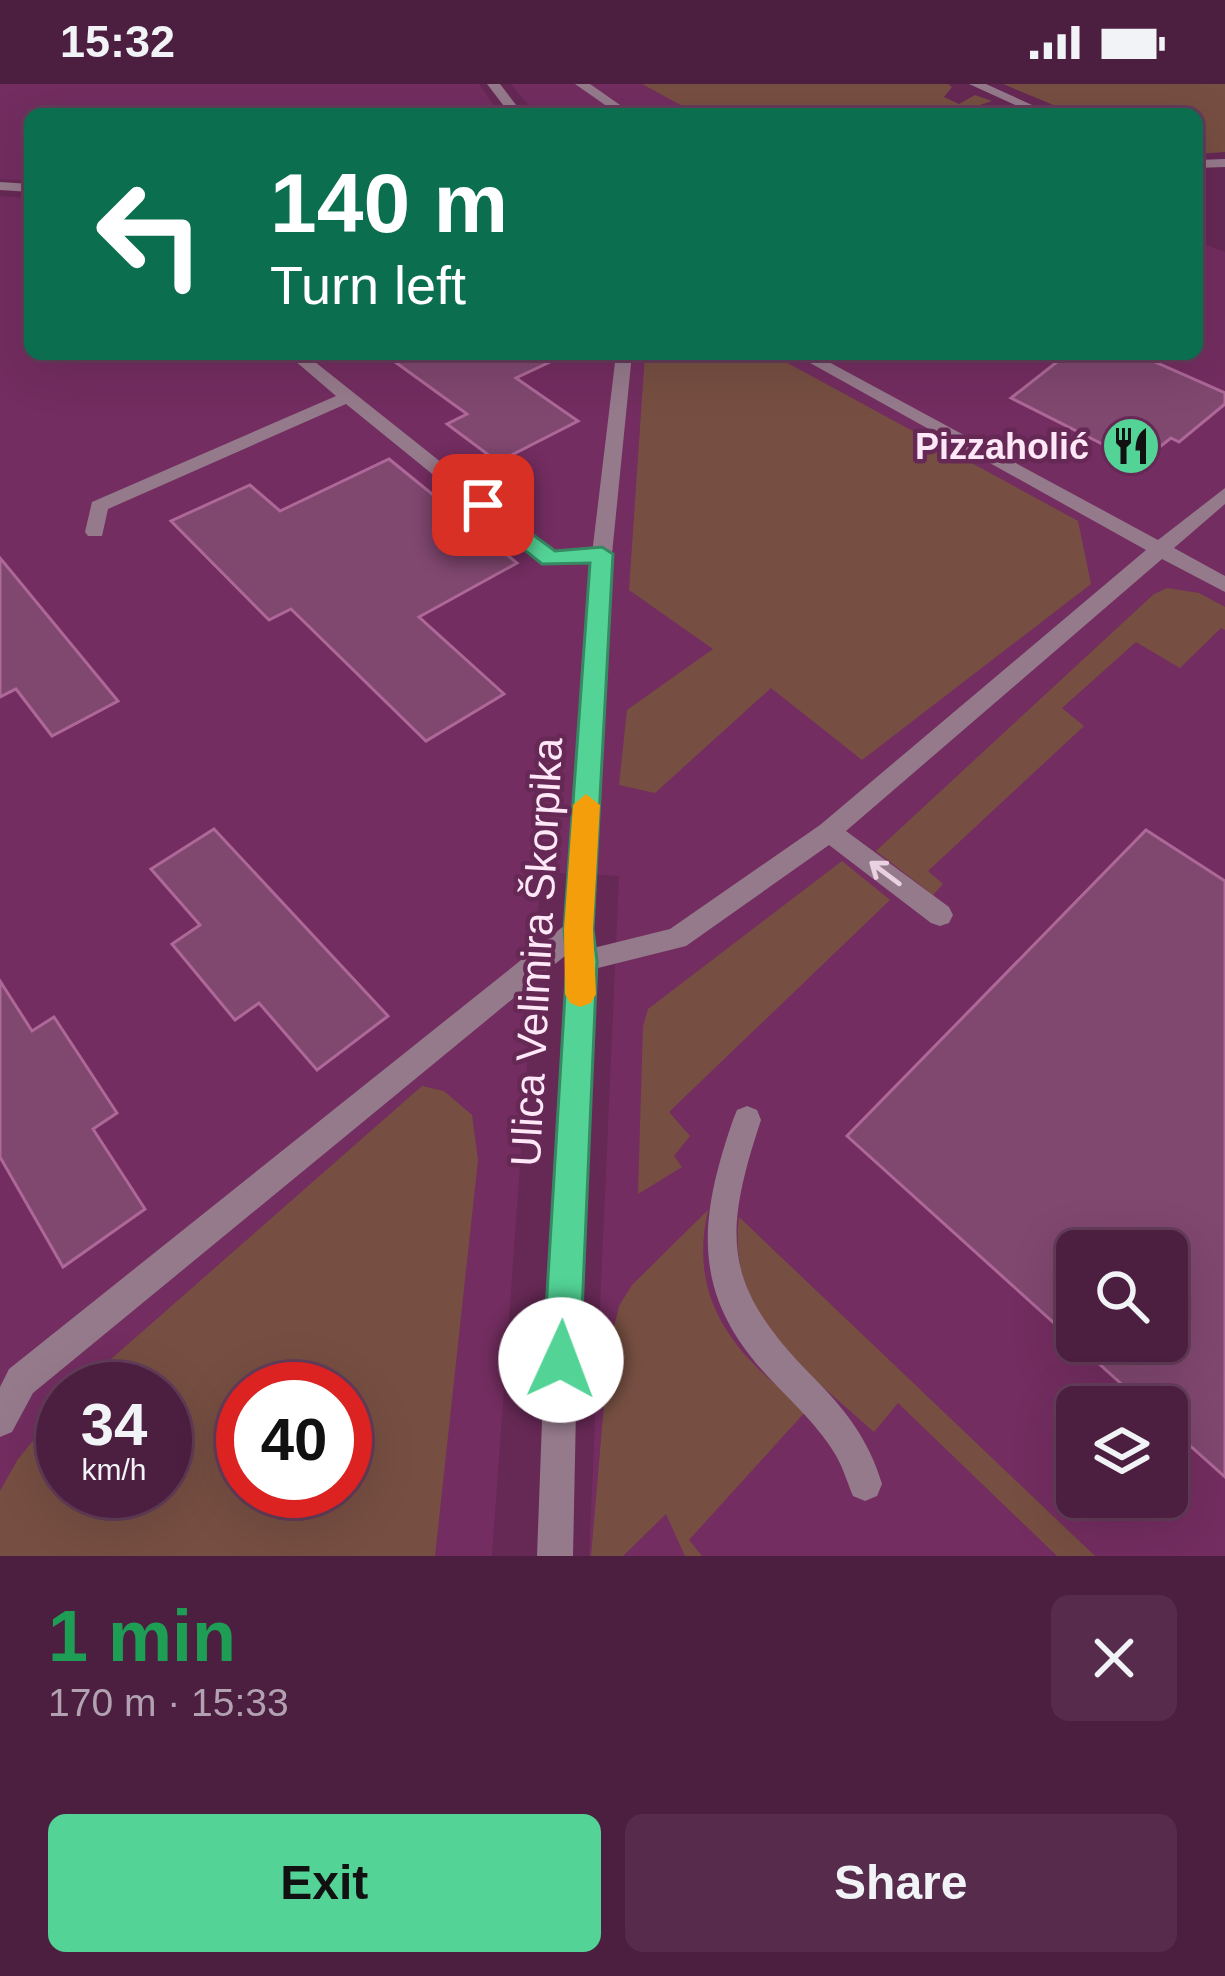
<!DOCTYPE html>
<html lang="en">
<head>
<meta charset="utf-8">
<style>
  body { margin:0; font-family:Helvetica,sans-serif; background:#562b4b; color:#f1f3f6; height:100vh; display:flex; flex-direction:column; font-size:45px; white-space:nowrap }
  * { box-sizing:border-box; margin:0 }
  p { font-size:39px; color:#b2a2b1 }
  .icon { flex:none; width:66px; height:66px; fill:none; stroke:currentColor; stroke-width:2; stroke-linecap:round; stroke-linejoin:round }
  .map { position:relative; height:1472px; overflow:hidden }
  .panel { display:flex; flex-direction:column; background:#4c1e40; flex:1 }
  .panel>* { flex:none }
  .banner { position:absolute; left:24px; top:24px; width:1179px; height:252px; border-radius:18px; box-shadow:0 12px 48px #0002,0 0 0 3px #633c59; background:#0b6e4f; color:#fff; overflow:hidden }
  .tools { position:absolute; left:1056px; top:1146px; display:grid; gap:24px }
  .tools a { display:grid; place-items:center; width:132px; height:132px; border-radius:18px; background:#4c1e40; box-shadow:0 12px 48px #0002,0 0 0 3px #633c59; font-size:60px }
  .speed { position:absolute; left:36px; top:1278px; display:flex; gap:24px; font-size:60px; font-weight:700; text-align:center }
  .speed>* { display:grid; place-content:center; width:156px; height:156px; border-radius:50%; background:#4c1e40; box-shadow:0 12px 48px #0002,0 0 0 3px #633c59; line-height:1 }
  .speed small { font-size:30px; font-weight:400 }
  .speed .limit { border:18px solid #d22; background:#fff; color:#111 }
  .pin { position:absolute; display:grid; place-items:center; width:102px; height:102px; color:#fff; margin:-51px; border-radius:24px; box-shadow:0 6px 18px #0006 }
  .me { position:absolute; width:132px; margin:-66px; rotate:2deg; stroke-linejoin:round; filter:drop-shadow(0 0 9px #0008) }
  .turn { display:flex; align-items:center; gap:42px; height:252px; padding:0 48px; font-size:54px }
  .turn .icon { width:156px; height:156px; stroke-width:2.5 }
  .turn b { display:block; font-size:84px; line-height:102px }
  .round { display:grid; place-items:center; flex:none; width:126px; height:126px; border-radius:18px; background:#562b4b }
  .head { display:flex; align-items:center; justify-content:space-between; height:204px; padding:0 48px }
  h1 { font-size:72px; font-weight:700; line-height:90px; color:#1e9e55 }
  .button { display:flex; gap:24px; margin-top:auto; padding:24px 48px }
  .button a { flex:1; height:138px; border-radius:18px; background:#53d396; color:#111; font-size:48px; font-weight:700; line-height:138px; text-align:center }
  .button a+a { background:#562b4b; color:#f1f3f6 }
  .status { display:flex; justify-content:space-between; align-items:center; height:84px; padding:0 60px; background:#4c1e40; direction:ltr }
  .status svg { height:33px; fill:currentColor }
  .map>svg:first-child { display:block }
</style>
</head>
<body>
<div class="status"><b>15:32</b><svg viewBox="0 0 49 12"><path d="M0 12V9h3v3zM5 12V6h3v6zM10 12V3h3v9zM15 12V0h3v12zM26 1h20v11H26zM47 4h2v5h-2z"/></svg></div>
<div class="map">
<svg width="1225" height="1472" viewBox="0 0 1225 1472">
  <rect width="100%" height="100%" fill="#662855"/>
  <g fill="#732d60" fill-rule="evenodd">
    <path d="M0,0H479L500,30H30V97L0,95Z"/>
    <path d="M511,0H642L700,30H536Z"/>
    <path d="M0,112L30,114V270H1197V157L1225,168V1472H589L619,792L541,788L492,1472H0ZM1077,1167H1167V1257H1077ZM63,1305H165V1407H63ZM243,1305H345V1407H243ZM1077,1323H1167V1413H1077Z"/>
  </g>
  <g fill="#774f42" fill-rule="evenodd">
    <path d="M642,0H948L952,3L944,13L959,20L975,11L992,17L968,25L976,30H765L747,21C700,38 684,22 642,0Z"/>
    <path d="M1003,0H1225V68L1197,70V30H1075Z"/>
    <path d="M645,270H771L1078,437L1091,500L862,676L771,604L655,709L619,701L627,626L713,565L629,506Z"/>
    <path d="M1167,504L1199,509L1225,523V546L1221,544L1180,584L1136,558L1062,624L1084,642L928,787L943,800L933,811L876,767L1154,510Z"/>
    <path d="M842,777L890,816L669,1028L690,1052L674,1072L682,1083L638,1110L643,942L648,925Z"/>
    <path d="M422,1002L444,1007L472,1031L478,1076L435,1472H0V1407L18,1375L63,1320V1407H165V1305H77ZM345,1305V1407H243V1305Z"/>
    <path d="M708,1126C687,1219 737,1273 807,1326L689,1456L702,1472H685L666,1430L623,1472H591L609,1263L619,1222L632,1201Z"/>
    <path d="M739,1133L1095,1472H1057L898,1319L874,1348C807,1287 726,1233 739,1133Z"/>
  </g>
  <g fill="#80476f" stroke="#ad6898" stroke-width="3" fill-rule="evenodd">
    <path d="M384,270H567L516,294L578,337L498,378L447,340L467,330Z"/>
    <path d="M1067,270H1137L1225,309V320L1179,358L1171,354L1148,372L1134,376L1011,314Z"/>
    <path d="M389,375L517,479L419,533L504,610L426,657L291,525L269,536L171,437L250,401L280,427Z"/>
    <path d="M0,474L118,617L52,652L16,605L0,613Z"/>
    <path d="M214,745L388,932L317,986L259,919L235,936L172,860L200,841L151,785Z"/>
    <path d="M1146,746L1225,797V1393L1167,1341V1323H1147L847,1052ZM1077,1167H1167V1257H1077Z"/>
    <path d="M0,897L32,947L54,933L117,1029L93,1045L145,1125L63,1183L0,1073Z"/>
  </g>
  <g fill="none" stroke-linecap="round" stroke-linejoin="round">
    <g fill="#957a8b" fill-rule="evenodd">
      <path d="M575,0H590L633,30H618Z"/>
      <path d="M969,0H986L1052,30H1035Z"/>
      <path d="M1225,75V83L1197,84V76Z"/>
      <path d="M287,270H305L554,468L602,463L612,470L602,477L543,480L346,320L108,425L102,452H88L85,448L92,418L336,312Z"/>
      <path d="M794,270H814L1158,456L1225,404V420L1174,464L1225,492V508L1162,475L846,747L949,823L953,831L949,839L940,842L931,839L829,761L686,862L582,888L573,885L569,877L573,869L670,845L820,741L1146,466Z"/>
      <path d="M579,834L588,837L592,845L588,853L33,1309L12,1348L0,1353V1303L9,1285L570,837Z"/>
      <path d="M747,1022L757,1026L761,1036C722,1154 723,1202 813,1293C845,1325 869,1356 882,1400L877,1412L865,1417L853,1412C847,1398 843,1383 835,1370C816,1338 786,1313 762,1286C690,1205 700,1132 733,1036L737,1026Z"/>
    </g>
    <g fill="#957a8b" fill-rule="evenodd">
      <path d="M487,0H500L523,30H510Z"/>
      <path d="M0,98L30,100V108L0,106Z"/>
      <path d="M616,270H632L612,470L592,845L595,877L578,1229L573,1472H537L546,1229L569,877L566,845L592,470Z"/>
    </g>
  </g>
  <defs><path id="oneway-shaft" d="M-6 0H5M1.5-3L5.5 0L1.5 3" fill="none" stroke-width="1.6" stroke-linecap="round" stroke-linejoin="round" transform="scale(3)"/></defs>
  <use stroke="#e9d1e1" href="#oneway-shaft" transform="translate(885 789) rotate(-143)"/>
  <path fill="#53d396" stroke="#368962" stroke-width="3" d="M483,414L555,467L602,463L613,470L593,845L597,877L580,1276L574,1290L561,1295L548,1290L543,1276L567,877L564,845L590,479L542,480L475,426V416Z"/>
  <path fill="#f59e0b" d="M586,710L600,721L593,845L596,910L591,919L580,923L570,919L565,910L564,845L573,721Z"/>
  <defs>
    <g id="restaurant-disc" transform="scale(3)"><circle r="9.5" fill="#53d396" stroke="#662855"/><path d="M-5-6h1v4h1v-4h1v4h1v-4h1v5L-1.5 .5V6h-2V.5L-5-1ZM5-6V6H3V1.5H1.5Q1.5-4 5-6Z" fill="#111"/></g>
  </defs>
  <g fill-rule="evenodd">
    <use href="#restaurant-disc" x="1131" y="362"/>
  </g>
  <g text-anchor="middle" stroke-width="9" stroke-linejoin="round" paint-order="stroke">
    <g font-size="36" font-weight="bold" fill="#fee7f6" stroke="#662855" text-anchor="end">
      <text x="1089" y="375">Pizzaholić</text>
    </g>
    <g font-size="42" fill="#fee7f6" stroke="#662855">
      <text transform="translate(536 868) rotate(-87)" y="15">Ulica Velimira Škorpika</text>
    </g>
  </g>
</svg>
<div class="tools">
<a><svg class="icon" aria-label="search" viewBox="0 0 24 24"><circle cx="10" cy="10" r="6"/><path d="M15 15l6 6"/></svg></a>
<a><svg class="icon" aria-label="layers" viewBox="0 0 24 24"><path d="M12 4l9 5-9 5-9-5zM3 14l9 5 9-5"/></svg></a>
</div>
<div class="speed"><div>34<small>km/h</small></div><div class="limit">40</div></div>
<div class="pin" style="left:483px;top:421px;background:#d93025"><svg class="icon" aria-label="arrive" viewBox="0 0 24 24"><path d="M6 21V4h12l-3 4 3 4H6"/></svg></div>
<svg class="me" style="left:561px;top:1276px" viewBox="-20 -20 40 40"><circle r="19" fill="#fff"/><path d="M0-13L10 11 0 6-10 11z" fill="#53d396"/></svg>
<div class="banner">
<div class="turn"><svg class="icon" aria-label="left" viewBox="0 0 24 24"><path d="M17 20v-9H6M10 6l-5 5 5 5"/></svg><div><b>140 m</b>Turn left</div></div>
</div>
</div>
<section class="panel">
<div class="head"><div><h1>1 min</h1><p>170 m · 15:33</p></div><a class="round"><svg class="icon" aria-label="close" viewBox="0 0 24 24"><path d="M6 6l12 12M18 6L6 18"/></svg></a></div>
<div class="button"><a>Exit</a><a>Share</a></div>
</section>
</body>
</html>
